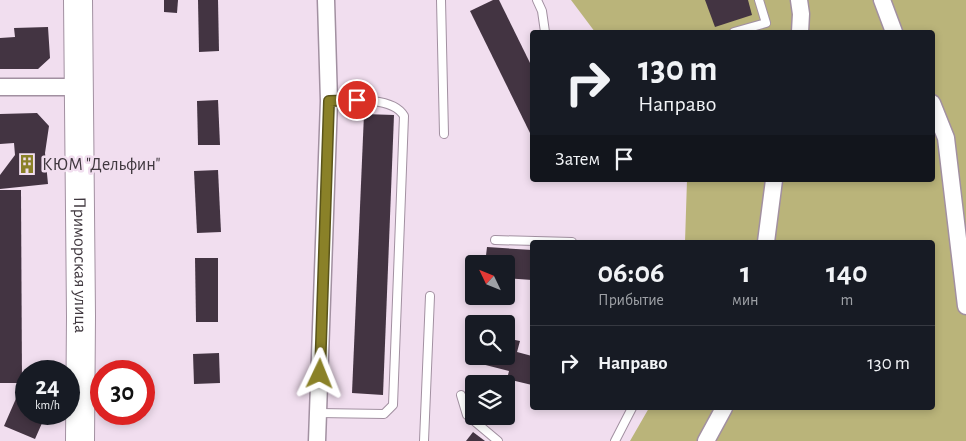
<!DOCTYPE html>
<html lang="ru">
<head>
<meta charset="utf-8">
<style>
  body { margin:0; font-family:"Alegreya Sans",sans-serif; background:#20242c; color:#f1f3f6; height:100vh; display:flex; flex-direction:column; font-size:19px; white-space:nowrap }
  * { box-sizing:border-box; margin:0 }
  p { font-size:16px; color:#9ea1a6 }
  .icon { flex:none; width:28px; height:28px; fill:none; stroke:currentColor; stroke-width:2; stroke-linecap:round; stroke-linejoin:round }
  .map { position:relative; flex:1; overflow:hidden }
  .side { position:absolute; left:530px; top:240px; width:405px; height:170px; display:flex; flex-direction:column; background:#171b24; border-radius:5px; box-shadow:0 2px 8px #0003 }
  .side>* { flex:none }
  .hud { position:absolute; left:530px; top:30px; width:405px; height:152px; border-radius:5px; box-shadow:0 2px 8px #0003; background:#171b24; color:#f1f3f6; overflow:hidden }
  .needle { width:32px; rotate:313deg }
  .tools { position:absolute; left:465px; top:255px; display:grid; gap:10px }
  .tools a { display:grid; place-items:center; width:50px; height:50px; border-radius:5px; background:#171b24; box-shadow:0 2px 8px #0003; font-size:25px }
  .speed { position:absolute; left:15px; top:360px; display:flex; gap:10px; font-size:25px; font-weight:700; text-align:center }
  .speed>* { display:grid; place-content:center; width:65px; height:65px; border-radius:50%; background:#171b24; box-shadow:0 2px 8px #0003; line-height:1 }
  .speed small { font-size:12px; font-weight:400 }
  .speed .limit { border:8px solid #d22; background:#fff; color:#111 }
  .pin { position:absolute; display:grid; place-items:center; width:42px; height:42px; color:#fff; margin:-21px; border:2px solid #fff; border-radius:50%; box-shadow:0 1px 5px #0007 }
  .me { position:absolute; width:55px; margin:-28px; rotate:2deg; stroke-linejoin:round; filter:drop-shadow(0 0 4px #0008) }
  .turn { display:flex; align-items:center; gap:18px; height:105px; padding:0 25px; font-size:22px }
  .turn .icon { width:65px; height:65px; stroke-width:2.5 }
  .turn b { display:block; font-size:35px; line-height:42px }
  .then { display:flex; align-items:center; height:48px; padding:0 25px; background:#0003; gap:10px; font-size:19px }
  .eta { display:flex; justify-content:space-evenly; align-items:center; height:85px; text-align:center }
  .eta b { font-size:30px; font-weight:600; line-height:35px }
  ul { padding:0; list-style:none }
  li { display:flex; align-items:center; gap:15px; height:75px; padding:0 25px; border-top:1px solid #363941 }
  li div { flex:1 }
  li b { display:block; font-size:19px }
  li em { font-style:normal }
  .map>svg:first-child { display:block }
</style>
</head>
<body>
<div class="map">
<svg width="966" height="441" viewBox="0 0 966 441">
  <rect width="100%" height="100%" fill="#f1deef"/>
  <path fill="#bab47a" d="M571,0H966V441H630L649,408H932V242H685L687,180H932V32H595Z"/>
  <g fill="#433442">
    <path d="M164,0H178L177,13L164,12Z"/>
    <path d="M198,0H218L219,51L199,52Z"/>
    <path d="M493,0H499L532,67V137L470,11Z"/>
    <path d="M705,0H748L752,15L715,27Z"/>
    <path d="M48,27L50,58L38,69H0V38L15,37L14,28Z"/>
    <path d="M218,100L220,145H198L197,101Z"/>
    <path d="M37,113L49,126L45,153L48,184L0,189V175L15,155L14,143L0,144V114Z"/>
    <path d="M364,114L394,115L383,395L352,393Z"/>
    <path d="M218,170L221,232L197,233L194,171Z"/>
    <path d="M0,190H21L22,383H0Z"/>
    <path d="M487,247L532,250V280L506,278V264H485Z"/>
    <path d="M195,258H218V322H196Z"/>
    <path d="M473,334L474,356H506V338L520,341L517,352L532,356V385L507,379L509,371L466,360Z"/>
    <path d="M219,353L220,383L194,384L193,354Z"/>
    <path d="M18,394L26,397V414H46L35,439L4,426Z"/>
    <path d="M473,432L485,441H466Z"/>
  </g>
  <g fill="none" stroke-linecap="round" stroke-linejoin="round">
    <g stroke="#a290a1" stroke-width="10">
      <g id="lane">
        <path d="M441,0L444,134"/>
        <path d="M537,0L542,11L545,32"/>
        <path d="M734,32L766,23L759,0"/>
        <path d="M495,240L572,242"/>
        <path d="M461,395L467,415L498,441"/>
        <path d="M319,413L384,414L393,405L404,116C393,96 349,100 329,101"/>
        <path d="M424,441L430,296"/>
        <path d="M615,441L632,408"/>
      </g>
    </g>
    <g stroke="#a290a1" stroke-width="19">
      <g id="street">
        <path d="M799,0L801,14L800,32"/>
        <path d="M882,0L894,32"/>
        <path d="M0,87H78"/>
        <path d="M932,103L946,138L966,306"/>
        <path d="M766,242L774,180"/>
        <path d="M317,441L329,101L326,0"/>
        <path d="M706,441L724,408"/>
      </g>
    </g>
    <g stroke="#a290a1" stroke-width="30">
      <g id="highway">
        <path id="s1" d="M78,0L81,316L80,441"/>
      </g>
    </g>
    <use href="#lane" stroke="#fff" stroke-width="8"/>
    <use href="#street" stroke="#fff" stroke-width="16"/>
    <use href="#highway" stroke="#fff" stroke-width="28"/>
  </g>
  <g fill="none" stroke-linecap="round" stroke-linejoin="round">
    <g stroke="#5a541a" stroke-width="12">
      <path id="route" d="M320,374L329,101L357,100"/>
    </g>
    <use href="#route" stroke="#8a8128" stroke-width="9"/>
  </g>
  <defs>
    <g id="building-bare" transform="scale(1.5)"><path d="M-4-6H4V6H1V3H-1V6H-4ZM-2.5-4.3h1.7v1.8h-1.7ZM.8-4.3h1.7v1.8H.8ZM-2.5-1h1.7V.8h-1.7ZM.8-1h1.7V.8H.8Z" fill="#8a8128" stroke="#f1deef" stroke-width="2.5" paint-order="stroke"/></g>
  </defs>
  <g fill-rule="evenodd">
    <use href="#building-bare" x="27" y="164"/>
  </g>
  <g text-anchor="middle" stroke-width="5" stroke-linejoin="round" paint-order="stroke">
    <g font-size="18" fill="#40383f" stroke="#f1deef" text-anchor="start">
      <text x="42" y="170">КЮМ "Дельфин"</text>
    </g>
    <g font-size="18" fill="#40383f" stroke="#f1deef">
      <text dy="6" stroke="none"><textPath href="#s1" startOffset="265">Приморская улица</textPath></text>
    </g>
  </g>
</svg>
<div class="tools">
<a><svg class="needle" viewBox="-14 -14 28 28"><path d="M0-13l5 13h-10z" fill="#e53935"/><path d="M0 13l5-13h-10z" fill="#9ea1a6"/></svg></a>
<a><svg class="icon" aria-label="search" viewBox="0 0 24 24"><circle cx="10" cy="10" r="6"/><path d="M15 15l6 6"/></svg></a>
<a><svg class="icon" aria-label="layers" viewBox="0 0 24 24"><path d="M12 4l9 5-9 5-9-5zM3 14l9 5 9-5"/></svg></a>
</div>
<div class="speed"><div>24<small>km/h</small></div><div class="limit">30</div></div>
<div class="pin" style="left:357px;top:100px;background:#d93025"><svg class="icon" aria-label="arrive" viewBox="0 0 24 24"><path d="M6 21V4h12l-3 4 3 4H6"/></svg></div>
<svg class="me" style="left:320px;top:374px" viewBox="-20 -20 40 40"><path d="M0-17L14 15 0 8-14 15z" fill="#8a8128" stroke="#fff" stroke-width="4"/></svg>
<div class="hud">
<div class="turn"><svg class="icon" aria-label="right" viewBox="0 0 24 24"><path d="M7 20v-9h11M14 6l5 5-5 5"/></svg><div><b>130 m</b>Направо</div></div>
<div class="then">Затем<svg class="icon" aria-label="arrive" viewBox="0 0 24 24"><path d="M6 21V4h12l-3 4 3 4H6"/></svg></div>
</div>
<section class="side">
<div class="eta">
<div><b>06:06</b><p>Прибытие</p></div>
<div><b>1</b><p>мин</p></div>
<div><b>140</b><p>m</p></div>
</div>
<ul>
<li><svg class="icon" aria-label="right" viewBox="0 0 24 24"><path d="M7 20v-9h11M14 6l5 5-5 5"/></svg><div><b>Направо</b></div><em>130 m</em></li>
</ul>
</section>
</div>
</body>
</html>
